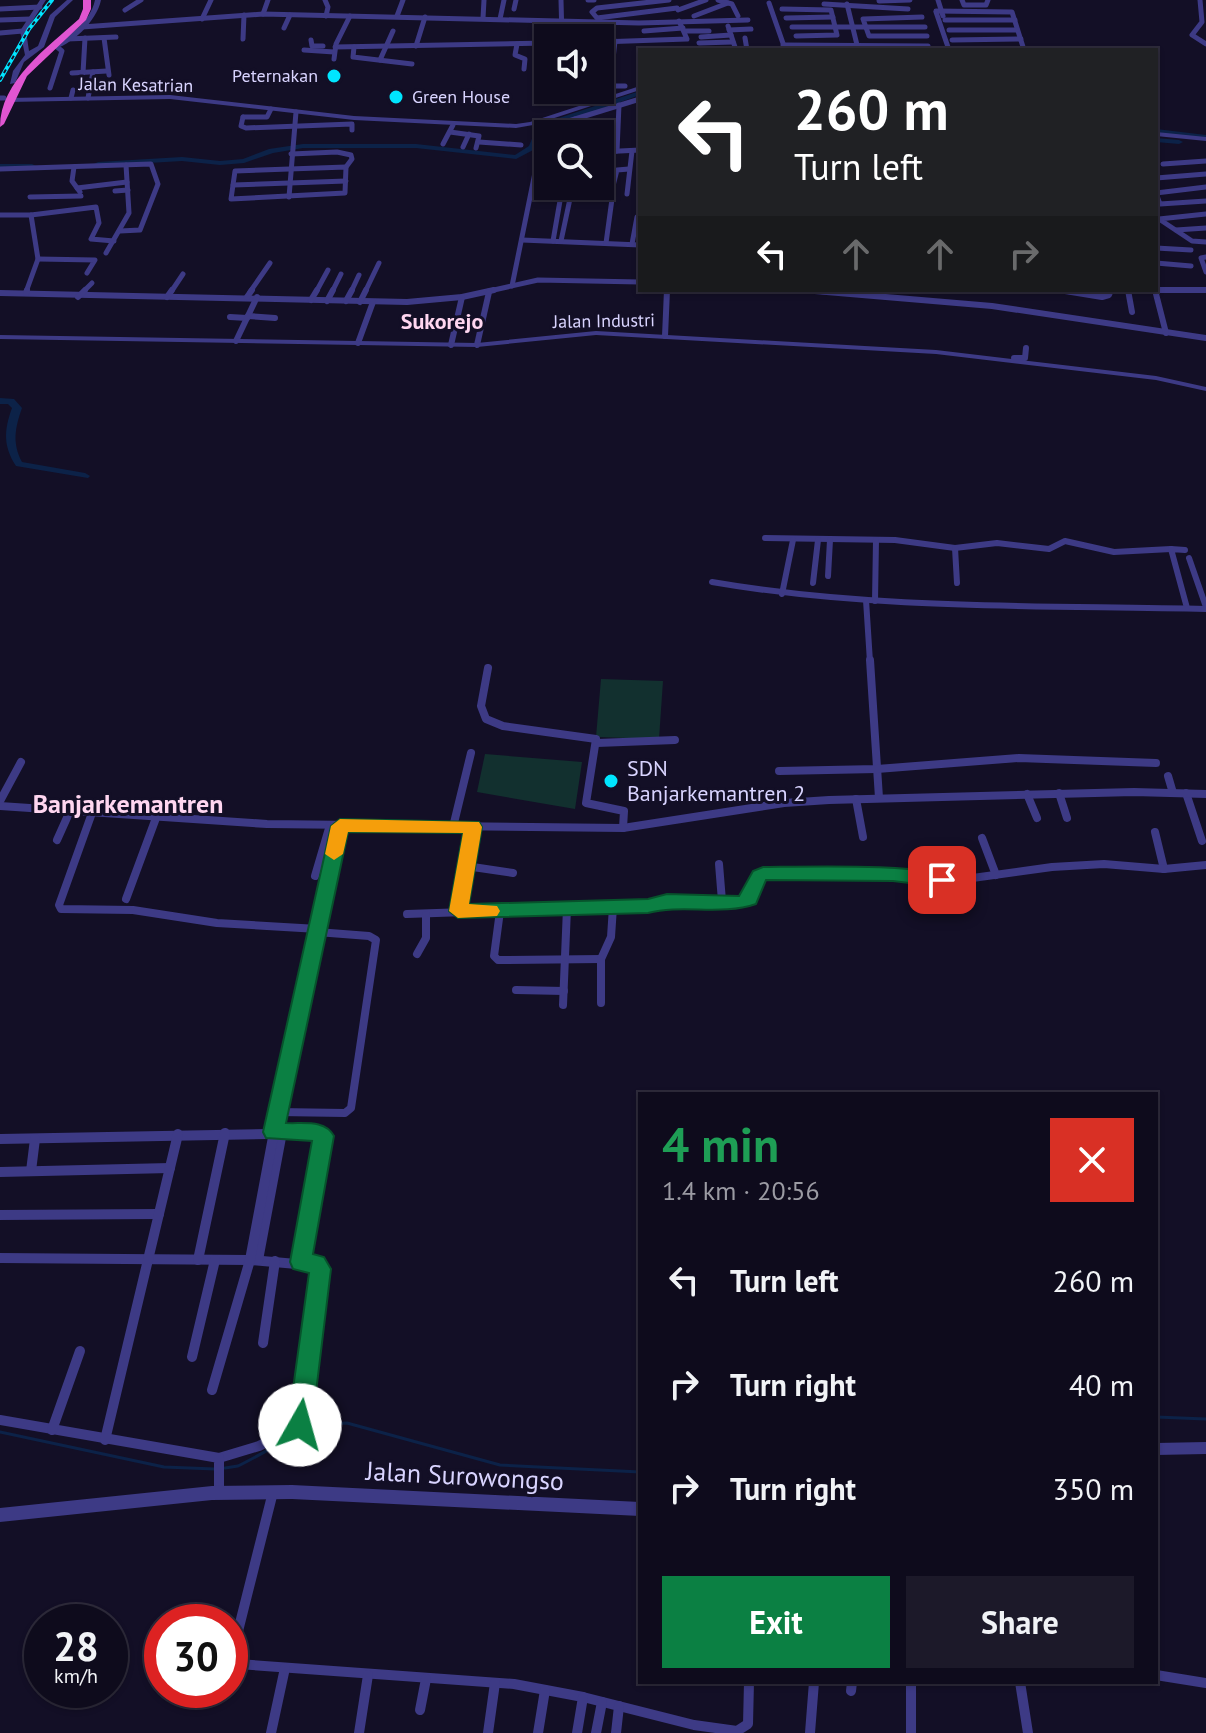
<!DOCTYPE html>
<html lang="en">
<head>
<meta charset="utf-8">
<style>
  body { margin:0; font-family:"PT Sans",sans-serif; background:#1c1929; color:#f1f3f6; height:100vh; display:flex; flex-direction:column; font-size:30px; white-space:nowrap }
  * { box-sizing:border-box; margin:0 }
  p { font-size:26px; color:#9b9ba3 }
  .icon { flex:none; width:44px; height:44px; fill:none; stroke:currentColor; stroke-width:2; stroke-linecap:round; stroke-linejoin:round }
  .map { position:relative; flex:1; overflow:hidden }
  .panel { position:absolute; left:638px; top:1092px; width:520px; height:592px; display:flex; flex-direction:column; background:#0e0b1c; border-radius:0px; box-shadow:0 2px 6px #0004,0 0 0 2px #2e2b3b }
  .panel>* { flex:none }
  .top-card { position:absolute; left:638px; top:48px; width:520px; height:244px; border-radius:0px; box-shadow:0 2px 6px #0004,0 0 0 2px #2e2b3b; background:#202124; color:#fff; overflow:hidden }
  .buttons { position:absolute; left:534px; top:24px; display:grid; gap:16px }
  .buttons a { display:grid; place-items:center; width:80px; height:80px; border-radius:0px; background:#0e0b1c; box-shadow:0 2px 6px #0004,0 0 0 2px #2e2b3b; font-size:40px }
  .speed { position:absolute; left:24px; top:1604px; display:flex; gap:16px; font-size:40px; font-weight:700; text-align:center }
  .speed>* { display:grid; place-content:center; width:104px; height:104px; border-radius:50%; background:#0e0b1c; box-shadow:0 2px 6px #0004,0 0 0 2px #2e2b3b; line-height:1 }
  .speed small { font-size:20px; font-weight:400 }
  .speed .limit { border:12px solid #d22; background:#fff; color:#111 }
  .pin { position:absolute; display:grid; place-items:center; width:68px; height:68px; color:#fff; margin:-34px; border-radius:16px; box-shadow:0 4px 12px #0006 }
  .me { position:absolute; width:88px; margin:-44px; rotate:7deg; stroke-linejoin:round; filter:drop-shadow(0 0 6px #0008) }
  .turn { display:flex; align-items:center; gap:28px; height:168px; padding:0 24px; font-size:36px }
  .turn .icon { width:104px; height:104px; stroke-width:2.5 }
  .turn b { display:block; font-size:56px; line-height:68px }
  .lanes { display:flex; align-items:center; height:76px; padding:0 24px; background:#0003; justify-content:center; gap:40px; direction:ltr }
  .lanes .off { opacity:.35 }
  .round { display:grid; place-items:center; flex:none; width:84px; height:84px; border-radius:0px; background:#1c1929 }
  .headline { display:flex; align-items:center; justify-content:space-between; height:136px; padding:0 24px }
  h1 { font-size:48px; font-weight:600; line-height:60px; color:#1e9e55 }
  .primary-button { display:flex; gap:16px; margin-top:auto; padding:16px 24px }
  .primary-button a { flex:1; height:92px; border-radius:0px; background:#0b8043; color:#fff; font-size:32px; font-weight:600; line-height:92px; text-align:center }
  .primary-button a+a { background:#1c1929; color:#f1f3f6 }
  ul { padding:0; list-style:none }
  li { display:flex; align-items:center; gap:24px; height:104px; padding:0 24px }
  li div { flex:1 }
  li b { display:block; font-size:30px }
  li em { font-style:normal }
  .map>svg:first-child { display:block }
</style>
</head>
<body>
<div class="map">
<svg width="1206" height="1733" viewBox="0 0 1206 1733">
  <rect width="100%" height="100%" fill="#130f26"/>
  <g fill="#12302f">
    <path d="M601,679L663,681L659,739L596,737Z"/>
    <path d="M485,754L582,762L575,809L477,792Z"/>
  </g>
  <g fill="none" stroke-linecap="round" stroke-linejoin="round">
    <g stroke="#0c2248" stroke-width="3">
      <path d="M1156,1417L1206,1419"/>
      <path d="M0,1432L164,1467L215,1469"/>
      <path d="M225,1468L238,1466C273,1449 307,1423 347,1423L500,1465L640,1472"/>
    </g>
    <g fill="#0c2248" fill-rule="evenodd">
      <path d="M640,91V95L559,124L540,137L535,149L516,159L416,148H303L273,153L244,163L220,165L182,161L98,166L94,164L98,162L182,157L220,161L243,159L269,149L303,144H416L515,155L529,146L534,134L553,120Z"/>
      <path d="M1156,129L1206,135V139L1156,133Z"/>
      <path d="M1156,138L1179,140L1183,142L1179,144L1156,142Z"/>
      <path d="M0,164H32L36,166L32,168H0Z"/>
      <path d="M0,398L14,399L22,408C15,428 12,443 22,462L85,473L90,476L88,478L16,466C3,446 4,430 12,408L8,404H0Z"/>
    </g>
    <g stroke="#3d3a85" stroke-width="5">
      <path d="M325,0L328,7L326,16"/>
      <path d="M561,0L562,38"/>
      <path d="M588,0H594"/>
      <path d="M669,0L597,8L592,12L597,18L677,8"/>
      <path d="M718,0L732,4L738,16"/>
      <path d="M938,0L943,16"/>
      <path d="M962,0L964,5H986L988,0"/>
      <path d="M1200,0L1202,22L1192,35L1206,44"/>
      <path d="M879,1L910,0"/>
      <path d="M769,3L785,49"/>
      <path d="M824,4L908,9"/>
      <path d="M847,4L858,49"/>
      <path d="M0,9L40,7"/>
      <path d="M514,9L516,0"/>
      <path d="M782,9L831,10L837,35L796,36"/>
      <path d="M125,10L141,0"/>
      <path d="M678,10L706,0"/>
      <path d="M936,11L1012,12L1024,50"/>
      <path d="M936,12L949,50"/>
      <path d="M263,14L268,0"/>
      <path d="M397,16L403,0"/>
      <path d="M694,16L728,3"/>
      <path d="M922,17L863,19L869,36H927"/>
      <path d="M483,18L484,0"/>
      <path d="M786,18L833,17"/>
      <path d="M202,19L211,0"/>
      <path d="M500,19L504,0"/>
      <path d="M0,20L31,19"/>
      <path d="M945,20H1015"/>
      <path d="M728,26L736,50"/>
      <path d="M82,27L263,14L639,23L748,20"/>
      <path d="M792,27H925"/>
      <path d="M284,28L290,15"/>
      <path d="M729,30L751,29"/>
      <path d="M949,30H1017"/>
      <path d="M644,31L683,28"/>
      <path d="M685,31H709"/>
      <path d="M0,33L23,31"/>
      <path d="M701,37L731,35"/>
      <path d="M104,38L109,75"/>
      <path d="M745,38L747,50"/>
      <path d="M67,39L116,37"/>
      <path d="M243,39L244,15"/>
      <path d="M311,40L312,46H323"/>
      <path d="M952,40L1021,39"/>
      <path d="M600,42L687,39L679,21"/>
      <path d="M699,43L733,42"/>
      <path d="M517,44L515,55L525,59L524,69"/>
      <path d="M783,45L928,46"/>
      <path d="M416,46L425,17"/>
      <path d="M335,47L548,43"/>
      <path d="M354,47L353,57L412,64"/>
      <path d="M304,50L334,52"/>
      <path d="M986,50H1024"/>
      <path d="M545,58L541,79L548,81"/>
      <path d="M334,59L336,44L350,16"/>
      <path d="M380,60L393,31"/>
      <path d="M72,73L107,71"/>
      <path d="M83,73L85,38"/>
      <path d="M610,86H625"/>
      <path d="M50,88L62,51L57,47"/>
      <path d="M614,96L610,86L615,41"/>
      <path d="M0,98H4"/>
      <path d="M71,98L73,90"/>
      <path d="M88,98L93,72"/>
      <path d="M243,117L241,126L246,128L352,124V130"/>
      <path d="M243,117H267L271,109"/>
      <path d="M450,132L479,136L476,148"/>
      <path d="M573,134L575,119"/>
      <path d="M479,142L521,145"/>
      <path d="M443,144L453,125"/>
      <path d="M463,147L469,134"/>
      <path d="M617,151L619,105"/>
      <path d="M600,152L640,150"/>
      <path d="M291,154L337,152L351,155L352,159L346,167"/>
      <path d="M1163,164L1206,161"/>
      <path d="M74,167L72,181L80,192"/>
      <path d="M346,167L345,193L231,199L235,171Z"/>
      <path d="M0,169L151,164L158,184L140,230L120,231"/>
      <path d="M1156,178L1206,174"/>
      <path d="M233,185L346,181"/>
      <path d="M1206,187L1156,193L1160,204L1206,201"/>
      <path d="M77,188L127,182"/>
      <path d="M612,190L617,170L629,169"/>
      <path d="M115,191L128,190"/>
      <path d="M627,194L632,151"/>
      <path d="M30,197L81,196"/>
      <path d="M289,197L296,112"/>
      <path d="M1206,214L1159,219L1192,241L1206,242"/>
      <path d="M0,215H31L96,207L99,223L91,239L114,241"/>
      <path d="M1176,230L1206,228"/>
      <path d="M522,240L640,245"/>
      <path d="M553,241L561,195"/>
      <path d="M561,241L571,194L580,186"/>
      <path d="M606,243L612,199"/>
      <path d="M632,244L637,217"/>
      <path d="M1156,248L1191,250"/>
      <path d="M106,253L129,213L126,165"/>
      <path d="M1206,257L1201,258L1206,272"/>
      <path d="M38,259L95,260L87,273"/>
      <path d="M1156,263L1191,266"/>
      <path d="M512,286L540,148L547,131L562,123L640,99"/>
      <path d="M803,290L826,292"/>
      <path d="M1059,290L1071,292"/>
      <path d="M1113,290H1206"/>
      <path d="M26,292L38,259L31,215"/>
      <path d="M83,292L92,283"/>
      <path d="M171,292L183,274"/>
      <path d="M250,292L270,263"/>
      <path d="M316,292L328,270"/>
      <path d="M332,292L341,274"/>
      <path d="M351,292L359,275"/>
      <path d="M365,292L379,263"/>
      <path d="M485,292L538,280L640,282"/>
    </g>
    <g stroke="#3d3a85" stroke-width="6">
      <path d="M803,290L992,306L1206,338"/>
      <path d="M1059,290L1102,297L1109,295L1111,290"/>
      <path d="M1113,290H1206"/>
      <path d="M1128,290L1132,312"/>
      <path d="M1155,290L1166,333"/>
      <path d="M0,293L407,302L462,297L494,290"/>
      <path d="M26,293L27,290"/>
      <path d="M78,297L85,290"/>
      <path d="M167,297L172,290"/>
      <path d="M247,297L252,290"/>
      <path d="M311,300L317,290"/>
      <path d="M327,301L333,290"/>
      <path d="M346,301L352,290"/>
      <path d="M360,302L366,290"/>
      <path d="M248,316L275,318"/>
      <path d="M230,317L247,318"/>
      <path d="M665,336L667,290"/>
      <path d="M236,341L257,297"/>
      <path d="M358,343L373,302"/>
      <path d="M451,345L462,297"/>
      <path d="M477,345L489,292"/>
      <path d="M1014,358H1025L1026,348"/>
      <path d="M765,538L895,540L955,548L997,543L1049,549L1065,541L1114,552L1171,549"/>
      <path d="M955,548L957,583"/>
      <path d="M1185,550L1171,549L1187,608"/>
      <path d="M1189,558L1206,607"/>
      <path d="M828,576L830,540"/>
      <path d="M712,582C874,610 1042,605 1206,609"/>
      <path d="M813,583L818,540"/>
      <path d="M782,594L793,540"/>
      <path d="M866,600L870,662"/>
      <path d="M875,601L876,540"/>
    </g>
    <g stroke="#3d3a85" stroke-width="8">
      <path d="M870,660L879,798"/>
      <path d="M488,668L481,706L486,719L503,726L596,739L586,803L624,811L623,828"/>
      <path d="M597,743L675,740"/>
      <path d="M779,771L877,769L1019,758L1156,763"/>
      <path d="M1168,776L1173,793"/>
      <path d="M1059,793L1067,818"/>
      <path d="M1186,793L1202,841"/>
      <path d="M1027,794L1037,818"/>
      <path d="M856,799L863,837"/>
      <path d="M0,801L21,762"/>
      <path d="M0,806L267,824L623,828L784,803L829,800L1134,792L1206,794"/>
      <path d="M92,813L59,905L61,909L133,910L217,923L318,929"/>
      <path d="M453,827L471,753"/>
      <path d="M1155,832L1164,869"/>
      <path d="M982,838L996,875"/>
      <path d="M57,840L70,811"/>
      <path d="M719,864L722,901"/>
      <path d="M466,866L513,873"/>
      <path d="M315,876L330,825"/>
      <path d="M126,899L156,818"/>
      <path d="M458,911L473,827"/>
      <path d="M500,911L494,956L498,960L601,959"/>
      <path d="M407,914L648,906L667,901L740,903L749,899L759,875L763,873L893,874L958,880L1052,867L1104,864L1164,869L1206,865"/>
      <path d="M417,954L426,938V915"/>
      <path d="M516,990L564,991"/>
      <path d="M601,1003V959L611,937L613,907"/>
      <path d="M563,1005L567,908"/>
      <path d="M278,1112L345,1113L351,1108L376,940L369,936L317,932"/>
      <path d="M274,1134L340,826"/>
      <path d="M277,1134H321"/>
    </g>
    <g stroke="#3d3a85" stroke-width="10">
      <path d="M0,1139L320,1133L324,1136L301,1262"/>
      <path d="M31,1171L35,1139"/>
      <path d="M0,1172L170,1168"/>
      <path d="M0,1215L159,1214"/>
      <path d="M0,1258L250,1260L319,1266L300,1425L259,1446L219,1458"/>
      <path d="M198,1260L225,1133"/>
      <path d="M258,1260L282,1132"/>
      <path d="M263,1343L275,1261"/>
      <path d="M192,1357L215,1260"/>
      <path d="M212,1390L250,1260L274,1132"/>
      <path d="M0,1420L219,1458V1493"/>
      <path d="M52,1430L80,1351"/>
      <path d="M105,1440L178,1134"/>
      <path d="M273,1492L233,1651L234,1662L238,1664L514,1684L583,1697L694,1725L737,1731L748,1724L749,1682"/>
      <path d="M1156,1675L1206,1683"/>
      <path d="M911,1682V1733"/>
      <path d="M1020,1682L1028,1733"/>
      <path d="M851,1691L852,1682"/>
      <path d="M420,1710L426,1679"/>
      <path d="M271,1733L285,1668"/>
      <path d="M359,1733L368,1675"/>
      <path d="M488,1733L495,1683"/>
      <path d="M538,1733L545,1690"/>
      <path d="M577,1733L583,1697"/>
      <path d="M596,1733L602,1702"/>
      <path d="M616,1733L619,1706"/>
      <path d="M810,1733L814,1682"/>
    </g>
    <g fill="#3d3a85" fill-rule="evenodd">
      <path d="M40,0H46L26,31L29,51L38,46L50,15L67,0H73L55,17L44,47L24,62L15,83L10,84L13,71L25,55L20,31Z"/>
      <path d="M95,0H101C97,21 71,46 51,50V48C69,35 90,23 95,0Z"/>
      <path d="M640,86V90L533,125L516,128L354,120L170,99L8,102L5,100L8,98L170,95L354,116L516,124L530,122Z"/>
      <path d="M1156,132L1206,137V141L1156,136Z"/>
      <path d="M596,331L936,350L1156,376L1206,387V391L1156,380L936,354L596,335L477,347L0,339V335L477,343Z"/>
      <path d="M1206,1442V1454L1156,1455V1443Z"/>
      <path d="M292,1485L640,1502V1516L292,1499L212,1500L0,1522V1508L212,1486Z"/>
    </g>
    <path fill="#e055d1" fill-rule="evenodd" d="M83,0H91V9L86,20L27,76L4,124L0,127C0,81 48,47 79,19L83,9Z"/>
    <g stroke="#00e5ff" stroke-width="4">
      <path id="rail" d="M0,80L29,29L52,0"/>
    </g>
    <use href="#rail" stroke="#130f26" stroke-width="2" stroke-dasharray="4" stroke-linecap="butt"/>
  </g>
  <path fill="#0b8043" stroke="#07532c" stroke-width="2" d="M340,819L479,822L482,827L469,904L648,899L667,894L739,896L753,871L763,867C792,867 939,862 951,880L942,887L893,881L766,880L756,904C721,916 683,904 648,913L458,918L449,911L463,833L348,832L286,1123C303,1124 325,1119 334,1136L313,1254L324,1257L331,1269L312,1425L308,1433L300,1437L292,1433L288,1425L309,1273L293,1269L290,1262L312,1141L266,1138L263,1132L331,826Z"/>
  <path fill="#f59e0b" d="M340,819L479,822L482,827L469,904L497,906L500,911L497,916L458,918L449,911L463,833L348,832L343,854L334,860L325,854L331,826Z"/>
  <g fill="#00e5ff" stroke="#130f26" stroke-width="3">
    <circle cx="334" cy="76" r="8"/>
    <circle cx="396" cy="97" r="8"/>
    <circle cx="611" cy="781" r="8"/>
  </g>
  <g text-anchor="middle" stroke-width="6" stroke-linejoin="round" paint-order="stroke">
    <g font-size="18" fill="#d9d4ff" stroke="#130f26" text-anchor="end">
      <text x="318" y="82">Peternakan</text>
      <text x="412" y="103" text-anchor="start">Green House</text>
    </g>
    <g font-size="18" fill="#d9d4ff" stroke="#130f26">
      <text transform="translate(136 85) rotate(1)" y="6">Jalan Kesatrian</text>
      <text transform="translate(604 321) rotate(-1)" y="6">Jalan Industri</text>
    </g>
    <g font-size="22" font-weight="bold" fill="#ffd6f0" stroke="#130f26">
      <text x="442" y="329">Sukorejo</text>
    </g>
    <g font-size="22" fill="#d9d4ff" stroke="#130f26" text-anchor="start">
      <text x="627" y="776">SDN<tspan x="627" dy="25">Banjarkemantren 2</tspan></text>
    </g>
    <g font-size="26" font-weight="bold" fill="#ffd6f0" stroke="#130f26">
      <text x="128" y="813">Banjarkemantren</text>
    </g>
    <g font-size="26" fill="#d9d4ff" stroke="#130f26">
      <text transform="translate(465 1476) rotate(3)" y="9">Jalan Surowongso</text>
    </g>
  </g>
</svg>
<div class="buttons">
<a><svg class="icon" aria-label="sound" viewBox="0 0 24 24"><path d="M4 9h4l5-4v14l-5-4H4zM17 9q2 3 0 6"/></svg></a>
<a><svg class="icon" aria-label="search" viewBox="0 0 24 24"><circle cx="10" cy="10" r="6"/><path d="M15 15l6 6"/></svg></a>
</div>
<div class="speed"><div>28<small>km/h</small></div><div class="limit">30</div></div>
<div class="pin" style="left:942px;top:880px;background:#d93025"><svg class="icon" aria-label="arrive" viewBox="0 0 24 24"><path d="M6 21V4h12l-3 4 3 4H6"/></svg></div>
<svg class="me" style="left:300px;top:1425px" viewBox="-20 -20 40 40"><circle r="19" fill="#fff"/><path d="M0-13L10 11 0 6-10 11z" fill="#0b8043"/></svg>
<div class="top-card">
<div class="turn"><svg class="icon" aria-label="left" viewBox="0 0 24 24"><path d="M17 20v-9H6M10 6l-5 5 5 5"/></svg><div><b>260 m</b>Turn left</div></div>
<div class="lanes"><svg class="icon" aria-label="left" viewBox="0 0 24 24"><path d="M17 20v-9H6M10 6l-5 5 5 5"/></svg><svg class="icon off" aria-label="ahead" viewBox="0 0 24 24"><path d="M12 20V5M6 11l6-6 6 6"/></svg><svg class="icon off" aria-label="ahead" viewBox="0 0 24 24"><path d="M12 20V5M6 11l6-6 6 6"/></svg><svg class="icon off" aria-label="right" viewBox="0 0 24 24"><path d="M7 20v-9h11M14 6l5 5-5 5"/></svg></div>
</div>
<section class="panel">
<div class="headline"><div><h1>4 min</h1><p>1.4 km · 20:56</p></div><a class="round" style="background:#d93025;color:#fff"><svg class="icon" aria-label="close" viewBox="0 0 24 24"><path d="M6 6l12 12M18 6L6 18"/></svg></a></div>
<ul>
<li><svg class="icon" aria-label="left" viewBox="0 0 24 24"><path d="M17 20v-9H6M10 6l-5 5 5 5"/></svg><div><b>Turn left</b></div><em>260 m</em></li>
<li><svg class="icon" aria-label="right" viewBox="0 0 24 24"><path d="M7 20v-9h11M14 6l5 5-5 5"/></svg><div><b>Turn right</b></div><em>40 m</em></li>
<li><svg class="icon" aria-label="right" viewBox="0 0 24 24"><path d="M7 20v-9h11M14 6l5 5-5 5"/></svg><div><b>Turn right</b></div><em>350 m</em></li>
</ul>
<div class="primary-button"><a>Exit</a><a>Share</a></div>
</section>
</div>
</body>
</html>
